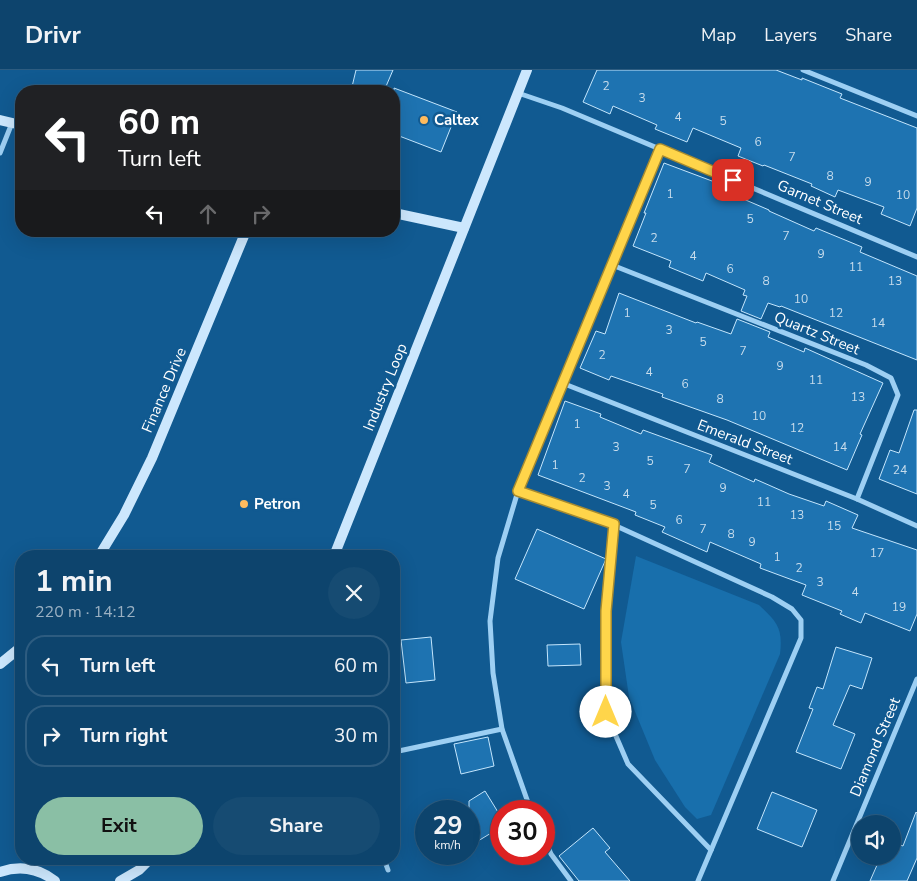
<!DOCTYPE html>
<html lang="en">
<head>
<meta charset="utf-8">
<style>
  body { margin:0; font-family:"Nunito Sans",sans-serif; background:#164b72; color:#f1f3f6; height:100vh; display:flex; flex-direction:column; font-size:19px; white-space:nowrap }
  * { box-sizing:border-box; margin:0 }
  p { font-size:16px; color:#9ab0c2 }
  .icon { flex:none; width:28px; height:28px; fill:none; stroke:currentColor; stroke-width:2; stroke-linecap:round; stroke-linejoin:round }
  .map { position:relative; flex:1; overflow:hidden }
  .drawer { position:absolute; left:15px; top:480px; width:385px; height:315px; display:flex; flex-direction:column; background:#0d446d; border-radius:20px; box-shadow:0 5px 20px #0002,0 0 0 1px #2d5c80 }
  .drawer>* { flex:none }
  .hud { position:absolute; left:15px; top:15px; width:385px; height:152px; border-radius:20px; box-shadow:0 5px 20px #0002,0 0 0 1px #2d5c80; background:#202124; color:#fff; overflow:hidden }
  .buttons { position:absolute; left:851px; top:745px; display:grid; gap:10px }
  .buttons a { display:grid; place-items:center; width:50px; height:50px; border-radius:50%; background:#0d446d; box-shadow:0 5px 20px #0002,0 0 0 1px #2d5c80; font-size:25px }
  .speed { position:absolute; left:415px; top:730px; display:flex; gap:10px; font-size:25px; font-weight:700; text-align:center }
  .speed>* { display:grid; place-content:center; width:65px; height:65px; border-radius:50%; background:#0d446d; box-shadow:0 5px 20px #0002,0 0 0 1px #2d5c80; line-height:1 }
  .speed small { font-size:12px; font-weight:400 }
  .speed .limit { border:8px solid #d22; background:#fff; color:#111 }
  .pin { position:absolute; display:grid; place-items:center; width:42px; height:42px; color:#fff; margin:-21px; border-radius:10px; box-shadow:0 2px 8px #0006 }
  .me { position:absolute; width:55px; margin:-28px; rotate:0deg; stroke-linejoin:round; filter:drop-shadow(0 0 4px #0008) }
  .turn { display:flex; align-items:center; gap:18px; height:105px; padding:0 20px; font-size:22px }
  .turn .icon { width:65px; height:65px; stroke-width:2.5 }
  .turn b { display:block; font-size:35px; line-height:42px }
  .lanes { display:flex; align-items:center; height:48px; padding:0 20px; background:#0003; justify-content:center; gap:25px; direction:ltr }
  .lanes .off { opacity:.35 }
  .round { display:grid; place-items:center; flex:none; width:52px; height:52px; border-radius:26px; background:#164b72 }
  .summary { display:flex; align-items:center; justify-content:space-between; height:85px; padding:0 20px }
  h1 { font-size:30px; font-weight:700; line-height:38px }
  .primary-button { display:flex; gap:10px; margin-top:auto; padding:10px 20px }
  .primary-button a { flex:1; height:58px; border-radius:30px; background:#8abfa5; color:#111; font-size:20px; font-weight:700; line-height:58px; text-align:center }
  .primary-button a+a { background:#164b72; color:#f1f3f6 }
  ul { padding:0; list-style:none }
  li { display:flex; align-items:center; gap:15px; height:62px; margin:0 10px 8px; padding:0 10px; border:2px solid #2d5c80; border-radius:20px }
  li div { flex:1 }
  li b { display:block; font-size:19px }
  li em { font-style:normal }
  header { display:flex; align-items:center; gap:30px; box-sizing:border-box; height:70px; padding:0 25px; background:#0d446d; border-bottom:1px solid #2d5c80 }
  header strong { font-size:24px }
  nav { display:flex; gap:28px; margin-inline-start:auto; font-size:18px }
  .map>svg:first-child { display:block }
</style>
</head>
<body>
<header>
<strong>Drivr</strong>
<nav><a>Map</a><a>Layers</a><a>Share</a></nav>
</header>
<div class="map">
<svg width="917" height="811" viewBox="0 0 917 811">
  <rect width="100%" height="100%" fill="#115a91"/>
  <path fill="#186fac" d="M636,486L759,535C777,552 783,558 780,584L711,745L697,749L685,737L655,690L629,627L621,572Z"/>
  <g fill="#1e73b1" stroke="#c4e6fd">
    <path d="M356,0H393L384,21H351Z"/>
    <path d="M597,0H776L802,10V8L842,24L840,28L917,58V138L910,156L881,144L884,137L838,120L835,127L811,116L812,114L764,95L763,96L738,86L741,78L693,58L687,72L655,59L657,55L613,36L610,44L583,32Z"/>
    <path d="M394,18L457,42L441,82L394,64Z"/>
    <path d="M664,93L736,120L734,125L769,140V141L814,161L816,158L862,177L860,182L917,206V290L781,236L780,237L768,233L761,249L741,241L747,226L743,225L745,220L706,203L703,211L669,197L671,191L633,176L646,143H644Z"/>
    <path d="M619,223L696,253L697,252L731,264L737,249L770,262L768,267L804,282L805,278L883,313L860,364L862,365L847,400L727,350L662,327L663,324L611,306L609,310L580,298L596,261L605,264Z"/>
    <path d="M565,331L601,344L600,347L641,364L643,360L712,385L709,392L754,412L755,409L789,424L824,436L826,431L858,445L852,458L917,480V544L910,561L865,543L861,553L840,544L842,541L802,525L806,515L760,498L761,494L710,472L707,482L662,462L665,457L635,445L636,442L538,405Z"/>
    <path d="M914,340H917V424L879,409L890,380L899,383Z"/>
    <path d="M537,459L606,489L584,539L515,509Z"/>
    <path d="M431,567L435,610L406,613L401,570Z"/>
    <path d="M580,574L581,595L548,596L547,575Z"/>
    <path d="M836,577L872,588L862,619L850,615L833,655L855,664L841,699L796,682L813,639L809,638L817,617L823,619Z"/>
    <path d="M488,667L494,696L461,704L454,674Z"/>
    <path d="M485,721L501,747V757L478,771L469,757V731Z"/>
    <path d="M772,722L817,740L802,777L757,759Z"/>
    <path d="M916,742L917,743V788L907,811H870L881,786H892V772L903,776Z"/>
    <path d="M593,758L610,778L605,782L630,811H579L559,786Z"/>
  </g>
  <g fill="none" stroke-linecap="round" stroke-linejoin="round">
    <g stroke="#9dcff3" stroke-width="5">
      <path d="M803,0L917,46"/>
      <path d="M518,23L562,38L917,187"/>
      <path d="M0,83L12,53"/>
      <path d="M612,195L866,295L891,308L898,325L857,429"/>
      <path d="M562,313L857,429L917,456"/>
      <path d="M518,421L614,455L772,527L792,539L801,550V568L698,811"/>
      <path d="M614,455L605,541L606,643L628,694L711,780"/>
      <path d="M394,682L502,659"/>
      <path d="M531,741L502,659L493,603L490,551L498,488L518,421L660,79"/>
      <path d="M544,768L551,784L571,811"/>
      <path d="M384,789L388,800"/>
      <path d="M833,811L917,609"/>
    </g>
    <g stroke="#cce7fd" stroke-width="10">
      <path d="M0,50L21,55"/>
      <path d="M394,143L464,158"/>
      <path d="M99,486L124,445L152,388L246,161"/>
      <path d="M334,486L527,0"/>
      <path d="M0,594L21,577"/>
      <path d="M0,802C20,795 38,798 55,811"/>
      <path d="M120,811L139,800L150,789"/>
    </g>
  </g>
  <g fill="none" stroke-linecap="round" stroke-linejoin="round">
    <g stroke="#a68a30" stroke-width="12">
      <path id="route" d="M606,642V541L614,454L518,421L660,79L733,110"/>
    </g>
    <use href="#route" stroke="#ffd54a" stroke-width="9"/>
  </g>
  <g fill="#ffbb5e" stroke="#115a91" stroke-width="2">
    <circle cx="424" cy="50" r="5"/>
    <circle cx="244" cy="434" r="5"/>
  </g>
  <g text-anchor="middle" stroke-width="5" stroke-linejoin="round" paint-order="stroke">
    <g font-size="12" fill="#c7dcec">
      <text x="606" y="20">2</text>
      <text x="642" y="32">3</text>
      <text x="678" y="51">4</text>
      <text x="723" y="55">5</text>
      <text x="758" y="76">6</text>
      <text x="792" y="91">7</text>
      <text x="830" y="110">8</text>
      <text x="868" y="116">9</text>
      <text x="670" y="128">1</text>
      <text x="903" y="129">10</text>
      <text x="750" y="153">5</text>
      <text x="786" y="170">7</text>
      <text x="654" y="172">2</text>
      <text x="821" y="188">9</text>
      <text x="693" y="190">4</text>
      <text x="856" y="201">11</text>
      <text x="730" y="203">6</text>
      <text x="766" y="215">8</text>
      <text x="895" y="215">13</text>
      <text x="801" y="233">10</text>
      <text x="627" y="247">1</text>
      <text x="836" y="247">12</text>
      <text x="878" y="257">14</text>
      <text x="669" y="264">3</text>
      <text x="703" y="276">5</text>
      <text x="743" y="285">7</text>
      <text x="602" y="289">2</text>
      <text x="780" y="300">9</text>
      <text x="649" y="306">4</text>
      <text x="816" y="314">11</text>
      <text x="685" y="318">6</text>
      <text x="858" y="331">13</text>
      <text x="720" y="333">8</text>
      <text x="759" y="350">10</text>
      <text x="577" y="358">1</text>
      <text x="797" y="362">12</text>
      <text x="616" y="381">3</text>
      <text x="840" y="381">14</text>
      <text x="650" y="395">5</text>
      <text x="555" y="399">1</text>
      <text x="687" y="403">7</text>
      <text x="900" y="404">24</text>
      <text x="582" y="412">2</text>
      <text x="607" y="420">3</text>
      <text x="723" y="422">9</text>
      <text x="626" y="428">4</text>
      <text x="764" y="436">11</text>
      <text x="653" y="439">5</text>
      <text x="797" y="449">13</text>
      <text x="679" y="454">6</text>
      <text x="834" y="460">15</text>
      <text x="703" y="463">7</text>
      <text x="731" y="468">8</text>
      <text x="752" y="476">9</text>
      <text x="877" y="487">17</text>
      <text x="777" y="491">1</text>
      <text x="799" y="502">2</text>
      <text x="820" y="516">3</text>
      <text x="855" y="526">4</text>
      <text x="899" y="541">19</text>
    </g>
    <g font-size="15" font-weight="bold" fill="#fff" stroke="#115a91" text-anchor="start">
      <text x="434" y="55">Caltex</text>
      <text x="254" y="439">Petron</text>
    </g>
    <g font-size="15" fill="#fff" stroke="#115a91">
      <text transform="translate(820 132) rotate(23)" y="5">Garnet Street</text>
      <text transform="translate(817 263) rotate(22)" y="5">Quartz Street</text>
      <text transform="translate(385 317) rotate(-68)" y="5">Industry Loop</text>
      <text transform="translate(164 320) rotate(-67)" y="5">Finance Drive</text>
      <text transform="translate(745 372) rotate(21)" y="5">Emerald Street</text>
      <text transform="translate(875 677) rotate(-67)" y="5">Diamond Street</text>
    </g>
  </g>
</svg>
<div class="buttons">
<a><svg class="icon" aria-label="sound" viewBox="0 0 24 24"><path d="M4 9h4l5-4v14l-5-4H4zM17 9q2 3 0 6"/></svg></a>
</div>
<div class="speed"><div>29<small>km/h</small></div><div class="limit">30</div></div>
<div class="pin" style="left:733px;top:110px;background:#d93025"><svg class="icon" aria-label="arrive" viewBox="0 0 24 24"><path d="M6 21V4h12l-3 4 3 4H6"/></svg></div>
<svg class="me" style="left:606px;top:642px" viewBox="-20 -20 40 40"><circle r="19" fill="#fff"/><path d="M0-13L10 11 0 6-10 11z" fill="#ffd54a"/></svg>
<div class="hud">
<div class="turn"><svg class="icon" aria-label="left" viewBox="0 0 24 24"><path d="M17 20v-9H6M10 6l-5 5 5 5"/></svg><div><b>60 m</b>Turn left</div></div>
<div class="lanes"><svg class="icon" aria-label="left" viewBox="0 0 24 24"><path d="M17 20v-9H6M10 6l-5 5 5 5"/></svg><svg class="icon off" aria-label="ahead" viewBox="0 0 24 24"><path d="M12 20V5M6 11l6-6 6 6"/></svg><svg class="icon off" aria-label="right" viewBox="0 0 24 24"><path d="M7 20v-9h11M14 6l5 5-5 5"/></svg></div>
</div>
<section class="drawer">
<div class="summary"><div><h1>1 min</h1><p>220 m · 14:12</p></div><a class="round"><svg class="icon" aria-label="close" viewBox="0 0 24 24"><path d="M6 6l12 12M18 6L6 18"/></svg></a></div>
<ul>
<li><svg class="icon" aria-label="left" viewBox="0 0 24 24"><path d="M17 20v-9H6M10 6l-5 5 5 5"/></svg><div><b>Turn left</b></div><em>60 m</em></li>
<li><svg class="icon" aria-label="right" viewBox="0 0 24 24"><path d="M7 20v-9h11M14 6l5 5-5 5"/></svg><div><b>Turn right</b></div><em>30 m</em></li>
</ul>
<div class="primary-button"><a>Exit</a><a>Share</a></div>
</section>
</div>
</body>
</html>
